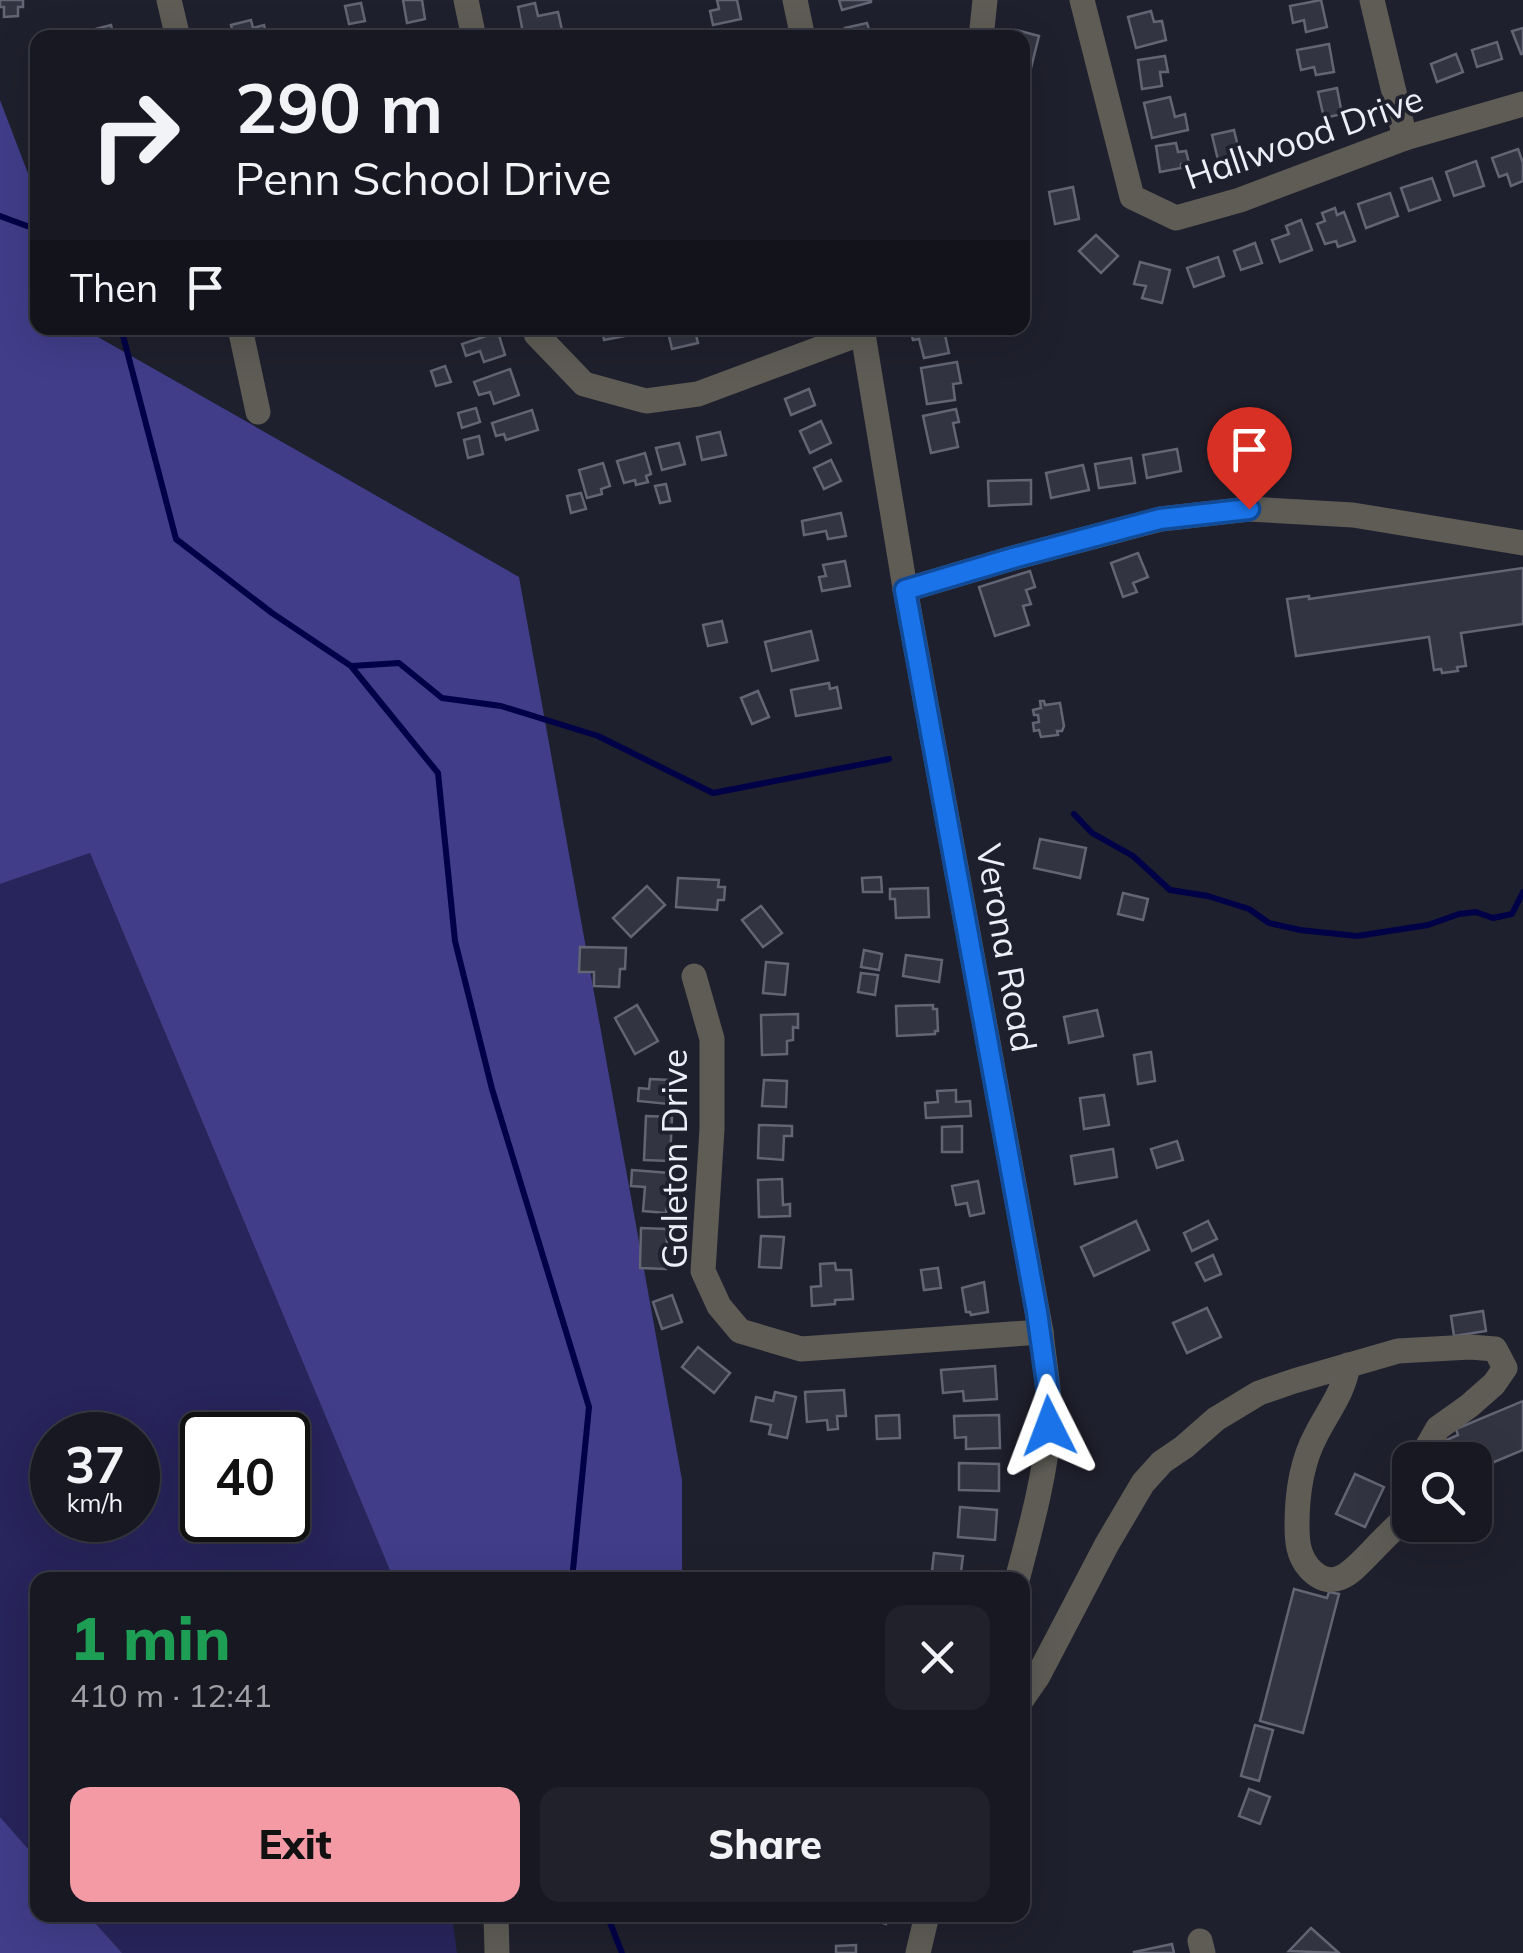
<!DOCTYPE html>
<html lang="en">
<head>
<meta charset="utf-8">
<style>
  body { margin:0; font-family:Mulish,sans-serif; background:#20212a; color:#f1f3f6; height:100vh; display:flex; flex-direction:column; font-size:38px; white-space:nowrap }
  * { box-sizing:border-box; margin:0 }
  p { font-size:32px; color:#9ea0a5 }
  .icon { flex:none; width:55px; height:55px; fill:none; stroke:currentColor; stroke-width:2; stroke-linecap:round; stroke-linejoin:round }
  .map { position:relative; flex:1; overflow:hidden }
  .side { position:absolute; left:30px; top:1572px; width:1000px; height:350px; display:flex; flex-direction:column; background:#171822; border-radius:20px; box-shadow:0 10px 40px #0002,0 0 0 2px #363740 }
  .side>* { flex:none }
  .top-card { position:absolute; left:30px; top:30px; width:1000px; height:305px; border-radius:20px; box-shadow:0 10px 40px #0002,0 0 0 2px #363740; background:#171822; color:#f1f3f6; overflow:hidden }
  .tools { position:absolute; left:1392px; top:1442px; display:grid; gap:20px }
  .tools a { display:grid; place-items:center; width:100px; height:100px; border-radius:20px; background:#171822; box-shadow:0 10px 40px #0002,0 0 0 2px #363740; font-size:50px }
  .speed { position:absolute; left:30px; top:1412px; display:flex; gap:20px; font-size:50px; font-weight:700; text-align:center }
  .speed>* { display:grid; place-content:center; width:130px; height:130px; border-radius:50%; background:#171822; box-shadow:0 10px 40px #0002,0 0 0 2px #363740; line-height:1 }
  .speed small { font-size:25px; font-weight:400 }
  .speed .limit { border:5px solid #111; border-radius:15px; background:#fff; color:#111 }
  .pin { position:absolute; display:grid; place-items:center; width:85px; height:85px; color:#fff; margin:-102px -42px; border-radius:50% 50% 50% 0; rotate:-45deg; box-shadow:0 0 10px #0007 }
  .pin .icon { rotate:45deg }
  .me { position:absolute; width:110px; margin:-55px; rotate:357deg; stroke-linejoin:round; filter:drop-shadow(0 0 8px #0008) }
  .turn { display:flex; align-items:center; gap:35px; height:210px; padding:0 40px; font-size:45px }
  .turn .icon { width:130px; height:130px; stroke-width:2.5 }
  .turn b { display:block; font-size:70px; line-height:85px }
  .then { display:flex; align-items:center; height:95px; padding:0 40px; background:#0003; gap:20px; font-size:38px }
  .round { display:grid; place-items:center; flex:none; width:105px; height:105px; border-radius:20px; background:#20212a }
  .headline { display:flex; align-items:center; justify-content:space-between; height:170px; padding:0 40px }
  h1 { font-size:60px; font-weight:800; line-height:75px; color:#1e9e55 }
  .action { display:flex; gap:20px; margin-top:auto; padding:20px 40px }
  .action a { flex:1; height:115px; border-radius:20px; background:#f49aa4; color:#111; font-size:40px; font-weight:800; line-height:115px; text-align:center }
  .action a+a { background:#20212a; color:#f1f3f6 }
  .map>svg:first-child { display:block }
</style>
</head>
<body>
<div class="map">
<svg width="1523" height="1953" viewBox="0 0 1523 1953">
  <rect width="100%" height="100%" fill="#1f202d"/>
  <g fill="#28245c" fill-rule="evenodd">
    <path d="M90,853L394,1580H38L37,1859L0,1817V884ZM52,1435H138V1520H52ZM202,1435H288V1520H202Z"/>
    <path d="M88,1915H452L457,1953H122Z"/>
  </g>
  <g fill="#413d89">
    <path d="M0,100L37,197L38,328H88L91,333L519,577L682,1480V1580H394L90,853L0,884Z"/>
    <path d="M0,1817L37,1859L38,1915H88L122,1953H0Z"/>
  </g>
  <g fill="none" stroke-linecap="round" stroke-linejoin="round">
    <g stroke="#000146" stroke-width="6">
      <path d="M0,216L38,230"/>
      <path d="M121,328L176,539L272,613L351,666L438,773L455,941L492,1089L589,1407L572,1580"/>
      <path d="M352,666L399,663L442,698L501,706L598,736L713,793L889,759"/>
      <path d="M1074,814L1092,833L1133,856L1170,890L1208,896L1249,909L1269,923L1300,930L1357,936L1428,925L1459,914L1476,912L1493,918L1512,914L1523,892"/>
      <path d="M607,1915L622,1953"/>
    </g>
  </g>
  <g fill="#333442" stroke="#636574" stroke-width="2.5">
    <path d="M0,0H23V7H18V16L4,17V7H0Z"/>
    <path d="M403,0H422L425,19L407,23Z"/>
    <path d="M717,0H737L741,19L713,25L710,11L719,9Z"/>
    <path d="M839,0H871V2L842,10Z"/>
    <path d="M1321,0L1327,27L1306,32L1304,20L1293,23L1290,6Z"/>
    <path d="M361,3L365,21L349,24L345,6Z"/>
    <path d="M535,3L538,16L558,12L562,30L524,38L518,7Z"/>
    <path d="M1151,11L1154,22L1162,21L1166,40L1136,48L1128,17Z"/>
    <path d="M251,20L253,28L264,25L267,38H234L231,25Z"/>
    <path d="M867,23L871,36L880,34L881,38H847L845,28Z"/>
    <path d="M111,25L114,38H81L80,33Z"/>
    <path d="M1523,28V54H1521L1512,31Z"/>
    <path d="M1016,30L1039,36L1031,68L1022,66V38H1015Z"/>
    <path d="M1497,42L1502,59L1477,67L1472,50Z"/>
    <path d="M1329,44L1334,72L1316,75L1314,67L1301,70L1297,50Z"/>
    <path d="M1456,54L1463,72L1437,82L1431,64Z"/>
    <path d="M1165,56L1168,72H1160L1162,86L1142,89L1138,60Z"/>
    <path d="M1337,88L1342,114L1324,118L1318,92Z"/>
    <path d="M1170,97L1175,117L1185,114L1188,130L1152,138L1144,103Z"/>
    <path d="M1234,130L1240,155L1218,160L1212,135Z"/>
    <path d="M1176,143L1178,152L1186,151L1189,163L1181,164V168L1160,172L1156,146Z"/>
    <path d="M1518,149L1523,163V181L1511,186L1507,174L1499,177L1492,158Z"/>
    <path d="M1476,161L1484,186L1454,196L1446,172Z"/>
    <path d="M1432,178L1440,200L1409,211L1401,188Z"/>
    <path d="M1073,187L1079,219L1055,224L1049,192Z"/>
    <path d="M1390,193L1398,216L1366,228L1358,204Z"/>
    <path d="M1335,208L1337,215L1344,212L1355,241L1338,247L1336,241L1325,244L1317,224L1325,221L1322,213Z"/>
    <path d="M1301,220L1312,250L1280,262L1272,240L1289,234L1286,226Z"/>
    <path d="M1096,235L1118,256L1101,273L1079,251Z"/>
    <path d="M1255,243L1262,263L1241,270L1234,251Z"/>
    <path d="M1218,257L1224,276L1194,287L1187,268Z"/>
    <path d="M1140,262L1170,270L1162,303L1142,298L1146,286L1134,284Z"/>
    <path d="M602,328H629L630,335L604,340Z"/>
    <path d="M667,328H705V329L695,331L698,343L672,349Z"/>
    <path d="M910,328H951L952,333L945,335L949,353L924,358L919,339L913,340Z"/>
    <path d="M498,332L505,355L484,362L480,351L466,356L462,344Z"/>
    <path d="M957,362L961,383L953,384L955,400L927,404L921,368Z"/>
    <path d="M445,366L451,382L436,386L431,371Z"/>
    <path d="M510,369L519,395L494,404L490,392L479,395L474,382Z"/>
    <path d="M809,389L815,405L791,415L785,399Z"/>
    <path d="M476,408L480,422L462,428L458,413Z"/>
    <path d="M956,409L959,422L953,423L958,447L931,453L923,416Z"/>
    <path d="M532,410L538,430L506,440L504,434L496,436L492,423Z"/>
    <path d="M821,421L831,443L810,453L800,431Z"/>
    <path d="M720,432L726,455L702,460L697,437Z"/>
    <path d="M479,436L483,454L468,458L464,440Z"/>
    <path d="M679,443L685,464L662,470L656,448Z"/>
    <path d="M1177,449L1181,471L1147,478L1143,455Z"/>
    <path d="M645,453L651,474L646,476L648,482L636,485L635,480L624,483L617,461Z"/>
    <path d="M1131,458L1135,483L1099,488L1095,464Z"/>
    <path d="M831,460L841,481L824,489L814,468Z"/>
    <path d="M603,463L610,486L601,489L602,494L587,498L579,470Z"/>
    <path d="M1083,465L1089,490L1051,498L1046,473Z"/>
    <path d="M1031,480V504L989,506L988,481Z"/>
    <path d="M666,484L670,501L660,503L655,486Z"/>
    <path d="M581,493L586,509L571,513L567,496Z"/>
    <path d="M841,513L846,536L828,539L826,531L804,535L802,521Z"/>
    <path d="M1138,553L1148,577L1133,583L1137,592L1123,597L1111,563Z"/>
    <path d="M845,561L850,586L822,591L819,577L826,576L823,565Z"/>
    <path d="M1523,568V624L1461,633L1466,666L1457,667L1458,671L1442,673L1441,669L1434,670L1429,637L1296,656L1287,599L1309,596V599Z"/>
    <path d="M1030,571L1035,587L1026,590L1031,604L1023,606L1029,625L995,636L979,587Z"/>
    <path d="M722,621L727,642L708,646L703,625Z"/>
    <path d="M811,631L818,660L772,671L765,642Z"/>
    <path d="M829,683L830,689L837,687L841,708L796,716L791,690Z"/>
    <path d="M758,691L769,717L752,724L741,698Z"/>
    <path d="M1040,701H1044L1045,705L1060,703L1064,726L1062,731H1057L1058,735L1041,737L1039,730L1034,731L1033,723L1039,722L1038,715H1034L1033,710L1041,708Z"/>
    <path d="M1040,839L1086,848L1080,878L1034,868Z"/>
    <path d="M881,877L882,892H863L862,878Z"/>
    <path d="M678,878L719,880L718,887H725L724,900H718L717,910L676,907Z"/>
    <path d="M647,886L665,905L631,937L613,918Z"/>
    <path d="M928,888L929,917L896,918L895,899H890V889Z"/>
    <path d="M1123,893L1148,899L1143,920L1118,914Z"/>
    <path d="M761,906L782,933L763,947L742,920Z"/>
    <path d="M580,947L626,948L625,969H620L619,987L594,986V972H579Z"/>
    <path d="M864,950L882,954L879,970L861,967Z"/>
    <path d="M906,955L942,960L939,982L903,976Z"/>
    <path d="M766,962L788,964L785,995L763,993Z"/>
    <path d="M861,973L878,975L875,995L858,992Z"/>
    <path d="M637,1005L658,1041L635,1054L615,1018Z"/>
    <path d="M933,1005V1009H937L938,1031H935V1034L897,1036L896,1006Z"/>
    <path d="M1097,1010L1103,1036L1069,1043L1064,1017Z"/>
    <path d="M798,1014V1028L793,1027V1040L787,1041V1054L762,1055L761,1015Z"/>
    <path d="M1151,1052L1155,1081L1138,1084L1134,1055Z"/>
    <path d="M650,1079L670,1080L668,1104L638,1101L639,1088L649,1089Z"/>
    <path d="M764,1080L787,1081L786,1107L762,1106Z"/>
    <path d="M956,1090V1102L970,1101L971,1116L926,1118L925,1103L938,1102L937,1091Z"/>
    <path d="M1104,1095L1109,1125L1084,1129L1080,1098Z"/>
    <path d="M646,1116L672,1117L670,1161L644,1160Z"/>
    <path d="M759,1125L792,1126V1136H784L783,1160L758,1158Z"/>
    <path d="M962,1126V1152H942V1127Z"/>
    <path d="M1177,1141L1183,1160L1157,1168L1151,1149Z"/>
    <path d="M1113,1149L1117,1177L1075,1184L1071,1156Z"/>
    <path d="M632,1170L669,1173L666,1213L643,1211L645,1187L631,1186Z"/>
    <path d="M782,1179L783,1205L790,1204V1216L759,1217L758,1180Z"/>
    <path d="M978,1181L984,1213L970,1216L967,1203L956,1205L952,1186Z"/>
    <path d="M1136,1221L1149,1250L1094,1276L1081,1247Z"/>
    <path d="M1208,1221L1217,1239L1192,1251L1184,1233Z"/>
    <path d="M641,1228L667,1229L666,1269L640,1268Z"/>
    <path d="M761,1236L784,1237L781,1268L759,1267Z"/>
    <path d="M1213,1255L1221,1274L1205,1281L1196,1263Z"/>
    <path d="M835,1263L836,1270H851L853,1299L835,1300V1304L812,1306L811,1287L821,1286L820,1264Z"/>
    <path d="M938,1268L941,1288L924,1290L921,1270Z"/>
    <path d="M984,1282L988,1312L971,1315L970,1312H966L962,1288Z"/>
    <path d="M672,1295L682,1322L662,1329L653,1302Z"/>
    <path d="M1207,1308L1221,1337L1187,1353L1173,1323Z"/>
    <path d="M1483,1311L1486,1331L1454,1336L1451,1316Z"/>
    <path d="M698,1347L730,1373L714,1393L682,1367Z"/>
    <path d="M995,1366L997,1399L964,1401L963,1391L943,1393L941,1370Z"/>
    <path d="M844,1390L846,1416H837L838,1429L828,1430L827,1420L807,1422L805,1392Z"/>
    <path d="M775,1392L796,1397L787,1438L769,1434L771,1425L751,1421L756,1397L773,1401Z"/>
    <path d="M1523,1401V1450L1475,1470V1460H1447L1440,1443L1458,1435L1456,1429Z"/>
    <path d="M899,1415L900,1438L877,1439L876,1416Z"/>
    <path d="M999,1415L1000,1448L966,1449V1437L955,1438L954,1416Z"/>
    <path d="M959,1463L999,1464V1491L959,1490Z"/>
    <path d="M1355,1474L1384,1487L1365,1527L1336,1514Z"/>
    <path d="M960,1507L997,1510L995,1540L958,1537Z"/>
    <path d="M934,1553L963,1556L960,1580H931Z"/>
    <path d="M1294,1589L1327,1598L1329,1592L1339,1594L1303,1733L1260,1721Z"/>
    <path d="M1255,1725L1273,1730L1259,1781L1241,1776Z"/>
    <path d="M1249,1789L1270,1797L1260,1824L1239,1816Z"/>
    <path d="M856,1915H888L886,1924Z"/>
    <path d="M1311,1928L1339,1953L1289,1951Z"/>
    <path d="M1172,1944L1174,1953H1134V1952Z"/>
    <path d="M856,1945V1953H836V1946Z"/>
  </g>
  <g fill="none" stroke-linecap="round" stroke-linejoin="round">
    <g stroke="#5e5c55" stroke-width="25">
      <path d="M169,0L178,38"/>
      <path d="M466,0L474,38"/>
      <path d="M795,0L803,38"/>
      <path d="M1082,0L1132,197L1176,218L1240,200L1405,138L1523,104"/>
      <path d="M1372,0L1405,138"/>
      <path d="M981,38L985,0"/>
      <path d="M240,328L258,412"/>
      <path d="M535,328L536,334L584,384L646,401L698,394L862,333"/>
      <path d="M862,328L906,594L1041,1332C1044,1363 1051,1395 1049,1426C1045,1478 1030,1530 1017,1580"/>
      <path d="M905,590L1013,558L1161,519L1249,509L1353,515L1523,543"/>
      <path d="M694,976L712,1039V1129L703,1271L719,1306L740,1331L801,1349L1041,1332"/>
      <path d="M1348,1365C1344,1392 1328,1411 1316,1435C1301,1463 1297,1493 1297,1525C1297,1541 1298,1555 1309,1568C1334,1595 1354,1569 1372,1551C1383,1539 1394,1529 1405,1518L1410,1507"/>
      <path d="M1022,1699L1038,1676L1107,1544L1143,1483L1162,1462L1184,1447L1216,1419L1259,1393L1294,1381L1398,1351L1470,1347L1495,1349L1505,1368L1494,1384L1469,1406L1438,1428L1426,1449L1423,1460"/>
      <path d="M496,1915L497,1953"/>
      <path d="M1200,1941L1203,1953"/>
      <path d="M918,1953L927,1915"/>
    </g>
  </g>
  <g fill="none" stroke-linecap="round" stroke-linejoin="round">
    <g stroke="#114b97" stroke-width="25">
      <path id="route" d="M1049,1426L1048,1391L1037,1312L905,590L1013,558L1160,519L1249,509"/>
    </g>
    <use href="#route" stroke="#1a73e8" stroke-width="18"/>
  </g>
  <g text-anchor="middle" stroke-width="8" stroke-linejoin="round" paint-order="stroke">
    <g font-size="35" fill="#edeef7" stroke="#1f202d">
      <text transform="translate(1304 138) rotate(-19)" y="12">Hallwood Drive</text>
      <text transform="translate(1006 948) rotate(80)" y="12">Verona Road</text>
      <text transform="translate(675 1159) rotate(-90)" y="12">Galeton Drive</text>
    </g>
  </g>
</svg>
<div class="tools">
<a><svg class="icon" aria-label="search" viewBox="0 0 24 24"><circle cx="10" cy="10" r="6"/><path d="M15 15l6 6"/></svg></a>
</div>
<div class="speed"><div>37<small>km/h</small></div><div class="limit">40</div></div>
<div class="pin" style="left:1249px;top:509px;background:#d93025"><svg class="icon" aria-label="arrive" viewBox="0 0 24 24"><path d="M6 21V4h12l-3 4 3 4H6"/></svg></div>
<svg class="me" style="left:1049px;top:1426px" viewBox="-20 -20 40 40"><path d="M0-17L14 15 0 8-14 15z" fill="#1a73e8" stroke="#fff" stroke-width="4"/></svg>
<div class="top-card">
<div class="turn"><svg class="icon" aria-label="right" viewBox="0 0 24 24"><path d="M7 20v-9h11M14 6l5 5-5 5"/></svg><div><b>290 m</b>Penn School Drive</div></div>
<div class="then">Then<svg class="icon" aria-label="arrive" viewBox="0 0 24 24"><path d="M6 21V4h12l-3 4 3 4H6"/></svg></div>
</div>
<section class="side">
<div class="headline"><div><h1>1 min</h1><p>410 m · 12:41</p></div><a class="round"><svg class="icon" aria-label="close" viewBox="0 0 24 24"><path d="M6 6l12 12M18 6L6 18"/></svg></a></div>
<div class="action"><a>Exit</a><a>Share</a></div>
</section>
</div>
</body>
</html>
